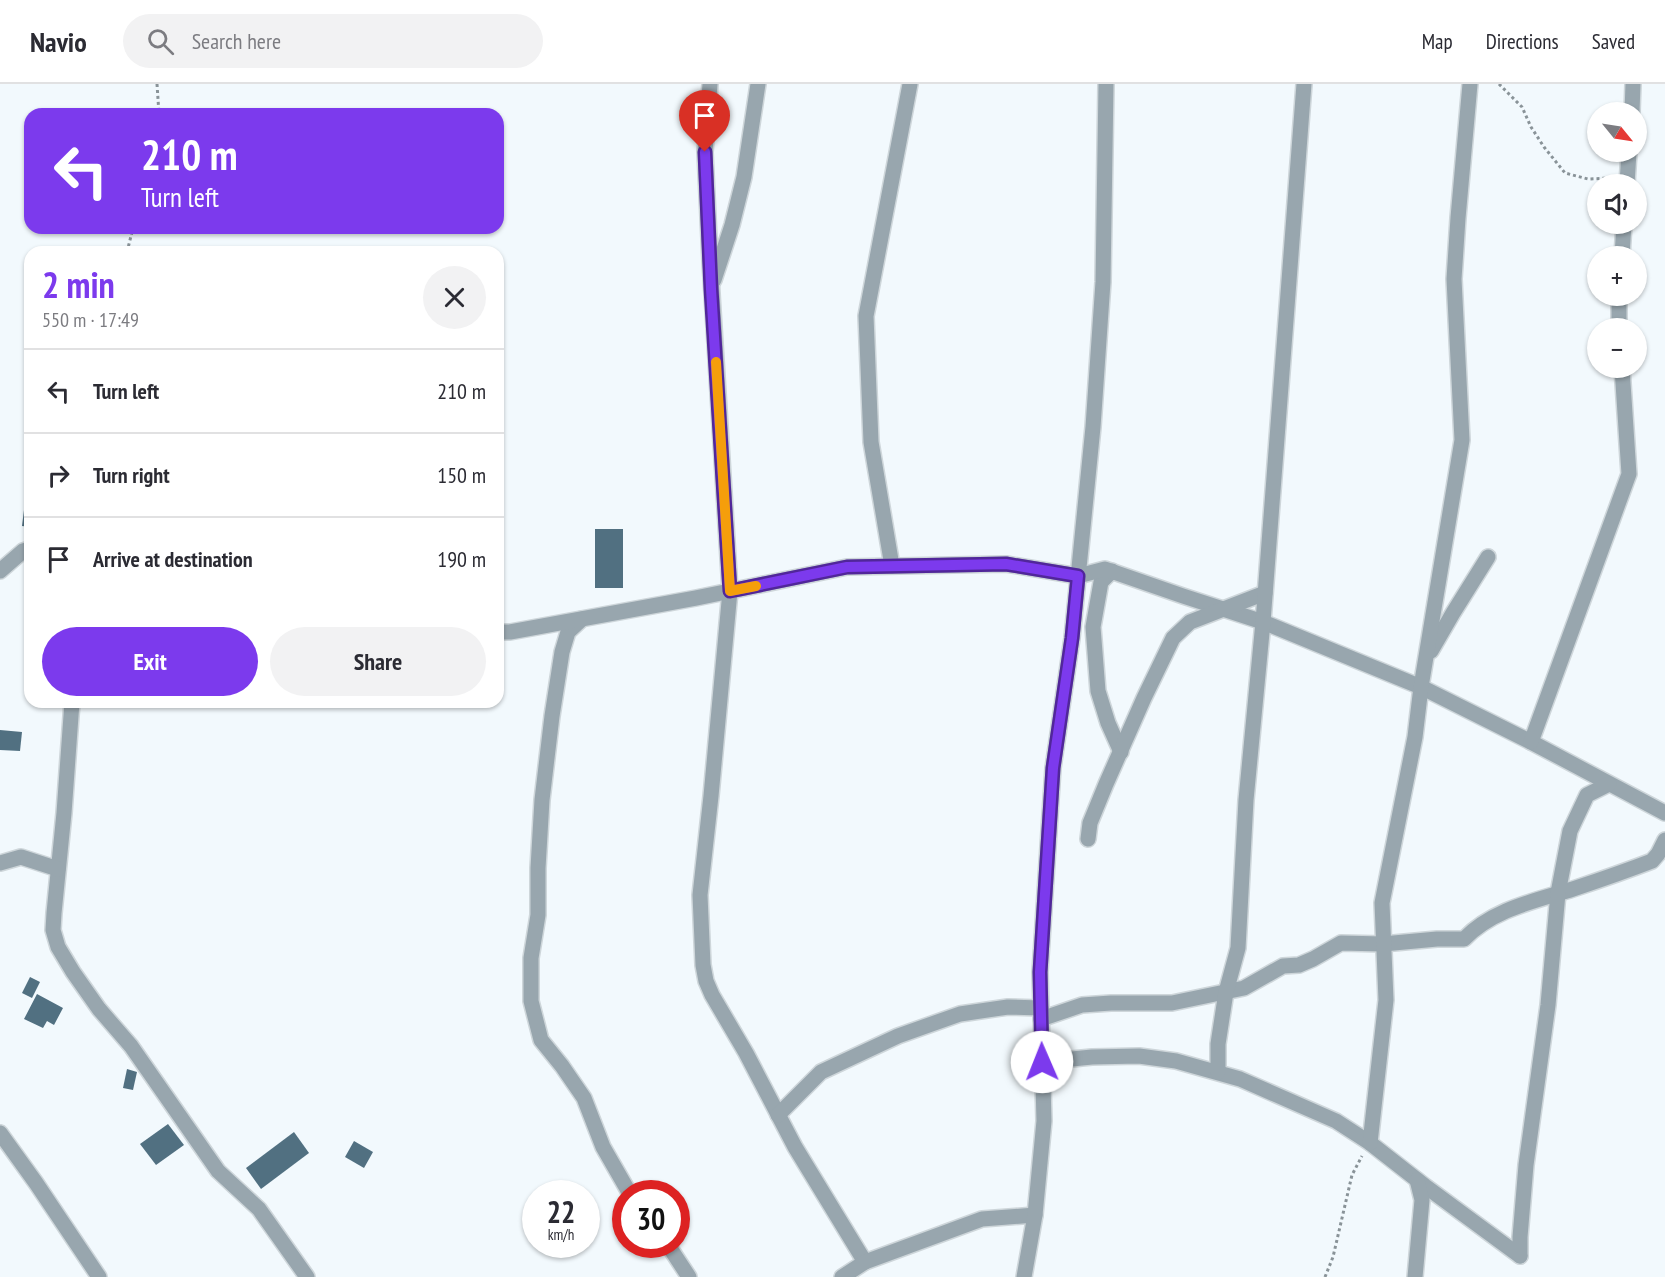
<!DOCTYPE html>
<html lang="en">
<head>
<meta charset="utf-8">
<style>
  body { margin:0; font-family:"PT Sans Narrow",sans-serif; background:#f2f2f3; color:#2b2b33; height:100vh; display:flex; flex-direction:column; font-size:22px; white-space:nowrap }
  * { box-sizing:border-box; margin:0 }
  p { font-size:20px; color:#7c7c81 }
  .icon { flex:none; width:33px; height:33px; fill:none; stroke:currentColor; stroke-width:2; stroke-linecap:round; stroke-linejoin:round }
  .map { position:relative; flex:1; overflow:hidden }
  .side { position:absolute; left:24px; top:162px; width:480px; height:462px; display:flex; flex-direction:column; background:#fff; border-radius:18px; box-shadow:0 2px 4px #0004 }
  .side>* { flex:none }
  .banner { position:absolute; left:24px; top:24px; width:480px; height:126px; border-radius:18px; box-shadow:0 2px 4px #0004; background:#7c3aed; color:#fff; overflow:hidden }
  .needle { width:39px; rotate:120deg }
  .tools { position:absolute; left:1587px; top:18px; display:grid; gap:12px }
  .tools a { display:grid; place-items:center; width:60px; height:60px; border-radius:50%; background:#fff; box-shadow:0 2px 4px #0004; font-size:30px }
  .speed { position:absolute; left:522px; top:1096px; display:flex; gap:12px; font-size:30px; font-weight:700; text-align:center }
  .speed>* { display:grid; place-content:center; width:78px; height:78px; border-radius:50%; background:#fff; box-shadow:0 2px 4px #0004; line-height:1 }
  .speed small { font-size:15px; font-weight:400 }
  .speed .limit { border:9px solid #d22; background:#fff; color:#111 }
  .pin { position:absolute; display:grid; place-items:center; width:51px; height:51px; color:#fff; margin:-62px -26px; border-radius:50% 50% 50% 0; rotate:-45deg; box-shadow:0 0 6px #0007 }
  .pin .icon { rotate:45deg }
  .me { position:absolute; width:66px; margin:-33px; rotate:359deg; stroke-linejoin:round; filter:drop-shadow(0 0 4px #0008) }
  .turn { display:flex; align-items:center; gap:21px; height:126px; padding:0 18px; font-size:27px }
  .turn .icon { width:78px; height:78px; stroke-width:2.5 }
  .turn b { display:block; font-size:42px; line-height:51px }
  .round { display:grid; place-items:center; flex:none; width:63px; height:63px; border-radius:32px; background:#f2f2f3 }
  .overview { display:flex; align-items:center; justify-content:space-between; height:102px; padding:0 18px }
  h1 { font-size:36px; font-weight:700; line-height:45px; color:#7c3aed }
  .button { display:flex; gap:12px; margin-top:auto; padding:12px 18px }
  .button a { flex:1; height:69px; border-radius:36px; background:#7c3aed; color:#fff; font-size:24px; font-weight:700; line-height:69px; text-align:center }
  .button a+a { background:#f2f2f3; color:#2b2b33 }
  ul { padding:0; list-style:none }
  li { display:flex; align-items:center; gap:18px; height:84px; padding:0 18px; border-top:2px solid #e1e1e2 }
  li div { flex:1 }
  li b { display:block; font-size:22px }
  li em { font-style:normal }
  header { display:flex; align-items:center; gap:36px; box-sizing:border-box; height:84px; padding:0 30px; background:#fff; border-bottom:2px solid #e1e1e2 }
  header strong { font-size:28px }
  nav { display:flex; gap:33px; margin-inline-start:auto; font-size:21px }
  .search { width:420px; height:54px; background:#f2f2f3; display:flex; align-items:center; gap:15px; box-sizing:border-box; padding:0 21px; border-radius:33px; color:#7c7c81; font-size:22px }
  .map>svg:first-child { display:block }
</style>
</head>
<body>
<header>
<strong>Navio</strong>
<div class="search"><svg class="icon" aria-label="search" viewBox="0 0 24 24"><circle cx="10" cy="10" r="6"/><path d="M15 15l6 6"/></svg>Search here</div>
<nav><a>Map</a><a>Directions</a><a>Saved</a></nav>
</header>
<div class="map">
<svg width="1665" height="1193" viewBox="0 0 1665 1193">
  <rect width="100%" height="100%" fill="#f2f9fd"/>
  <g fill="#517081">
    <path d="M27,402L30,403V443L22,442Z"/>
    <rect x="595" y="445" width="28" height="59"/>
    <path d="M0,646L22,648L20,667L0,666Z"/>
    <path d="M30,893L40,898L32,914L22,909Z"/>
    <path d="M37,910L63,924L54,941L47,937L43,944L24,935Z"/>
    <path d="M127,985L137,988L133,1006L123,1004Z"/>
    <path d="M168,1040L184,1061L156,1081L140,1060Z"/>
    <path d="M294,1048L309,1069L261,1105L246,1084Z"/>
    <path d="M354,1057L373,1068L364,1084L345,1073Z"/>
  </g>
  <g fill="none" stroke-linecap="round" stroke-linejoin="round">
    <g stroke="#ced6da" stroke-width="18">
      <g id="minor">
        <path d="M710,0L705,68L710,177L730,507L711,712L700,811L703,881L706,897L712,911L746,969L795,1063L865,1178"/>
        <path d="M1632,28L1633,0"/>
        <path d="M1627,100L1629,68"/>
        <path d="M1622,172L1624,140"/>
        <path d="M714,196L732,141L744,93L758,0"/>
        <path d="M1619,212V244"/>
        <path d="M892,482L871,358L866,232L910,0"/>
        <path d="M0,487L23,467L30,465"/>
        <path d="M1112,487L1101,498L1093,543L1098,607L1108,639L1121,668"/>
        <path d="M582,535L568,548L562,568L552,632L542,716L538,784V831L531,874V917L541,956L562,982L584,1014L603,1063L630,1110"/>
        <path d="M498,548H510L696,514L847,483L1006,480L1078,492L1105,485L1183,512L1263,538L1421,603L1531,658L1665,729"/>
        <path d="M1431,567L1453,529L1488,473"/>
        <path d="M72,618L64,729L54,829L53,846L58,863L73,888L99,925L131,962L218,1087L259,1125L307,1193"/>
        <path d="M1531,658L1629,390L1622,284"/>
        <path d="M1088,755L1090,739L1106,700L1144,614L1173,554L1190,538L1265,509"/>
        <path d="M0,779L21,773L58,785"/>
        <path d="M1041,935L1082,921L1111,919H1172L1244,904L1283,882L1299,881L1313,875L1341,859L1383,860L1437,855H1464C1493,825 1535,817 1573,805C1600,796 1626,787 1652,777L1658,770L1665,756"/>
        <path d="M1042,978L1092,973L1139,972L1176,977L1240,995L1336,1037L1370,1059L1425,1102L1520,1172"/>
        <path d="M1218,988V960L1226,908L1238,864L1246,716L1263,538L1304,0"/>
        <path d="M778,1031L821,988L898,952L960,930L1008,923L1041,924"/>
        <path d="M0,1049L36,1099L99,1193"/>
        <path d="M1370,1059L1386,916L1382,819L1415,653L1421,603L1462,356L1454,195L1458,134L1470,0"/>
        <path d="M668,1161L689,1193"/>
        <path d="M1520,1172V1153L1526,1081L1548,921L1558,809L1570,747L1587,711L1609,700"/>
        <path d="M842,1193L865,1178L982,1135L1035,1131"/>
        <path d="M1024,1193L1035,1131L1044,1037L1040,888L1053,684L1072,554L1093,343L1103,198L1106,0"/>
        <path d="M1415,1193L1422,1116L1417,1096"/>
      </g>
    </g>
    <g stroke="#899398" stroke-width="3" stroke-dasharray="3 3" stroke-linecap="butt">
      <path d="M157,0L159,30"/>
      <path d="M1499,0L1522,23L1531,43L1544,63L1565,89L1588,95L1611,94L1612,92"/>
      <path d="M127,168L133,144"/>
      <path d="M1325,1193L1333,1173L1352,1091L1362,1072"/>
    </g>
    <use href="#minor" stroke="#98a6ae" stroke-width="15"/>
  </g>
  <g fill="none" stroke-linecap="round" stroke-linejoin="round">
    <g stroke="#51269a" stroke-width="15">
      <path id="route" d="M705,68L711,205L730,507L847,483L1006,480L1078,492L1072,554L1053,684L1040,888L1042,978"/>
    </g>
    <use href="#route" stroke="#7c3aed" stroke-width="10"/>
    <path stroke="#f59e0b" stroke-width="10" d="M716,278L730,507L756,502"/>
  </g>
</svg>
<div class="tools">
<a><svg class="needle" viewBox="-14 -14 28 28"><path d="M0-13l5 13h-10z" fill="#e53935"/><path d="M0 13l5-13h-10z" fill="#7c7c81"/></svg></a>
<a><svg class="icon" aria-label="sound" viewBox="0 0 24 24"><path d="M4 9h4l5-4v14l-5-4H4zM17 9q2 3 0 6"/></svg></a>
<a>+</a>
<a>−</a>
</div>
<div class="speed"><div>22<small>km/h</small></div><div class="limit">30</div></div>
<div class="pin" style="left:705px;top:68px;background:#d93025"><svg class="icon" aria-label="arrive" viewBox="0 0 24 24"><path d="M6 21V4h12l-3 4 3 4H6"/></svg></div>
<svg class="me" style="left:1042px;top:978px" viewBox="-20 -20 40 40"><circle r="19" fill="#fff"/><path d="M0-13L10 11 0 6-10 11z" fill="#7c3aed"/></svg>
<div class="banner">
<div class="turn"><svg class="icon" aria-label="left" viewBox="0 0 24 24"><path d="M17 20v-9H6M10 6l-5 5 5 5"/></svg><div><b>210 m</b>Turn left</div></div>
</div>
<section class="side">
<div class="overview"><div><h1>2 min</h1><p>550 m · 17:49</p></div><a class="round"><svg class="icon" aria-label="close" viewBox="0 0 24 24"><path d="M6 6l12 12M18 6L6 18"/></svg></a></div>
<ul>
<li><svg class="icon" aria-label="left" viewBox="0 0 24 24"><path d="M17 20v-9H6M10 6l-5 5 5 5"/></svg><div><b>Turn left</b></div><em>210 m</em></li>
<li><svg class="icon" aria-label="right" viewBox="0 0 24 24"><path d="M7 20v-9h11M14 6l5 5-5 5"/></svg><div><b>Turn right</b></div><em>150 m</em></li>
<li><svg class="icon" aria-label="arrive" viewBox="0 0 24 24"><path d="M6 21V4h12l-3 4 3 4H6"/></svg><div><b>Arrive at destination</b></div><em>190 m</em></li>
</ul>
<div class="button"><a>Exit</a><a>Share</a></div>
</section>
</div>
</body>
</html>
